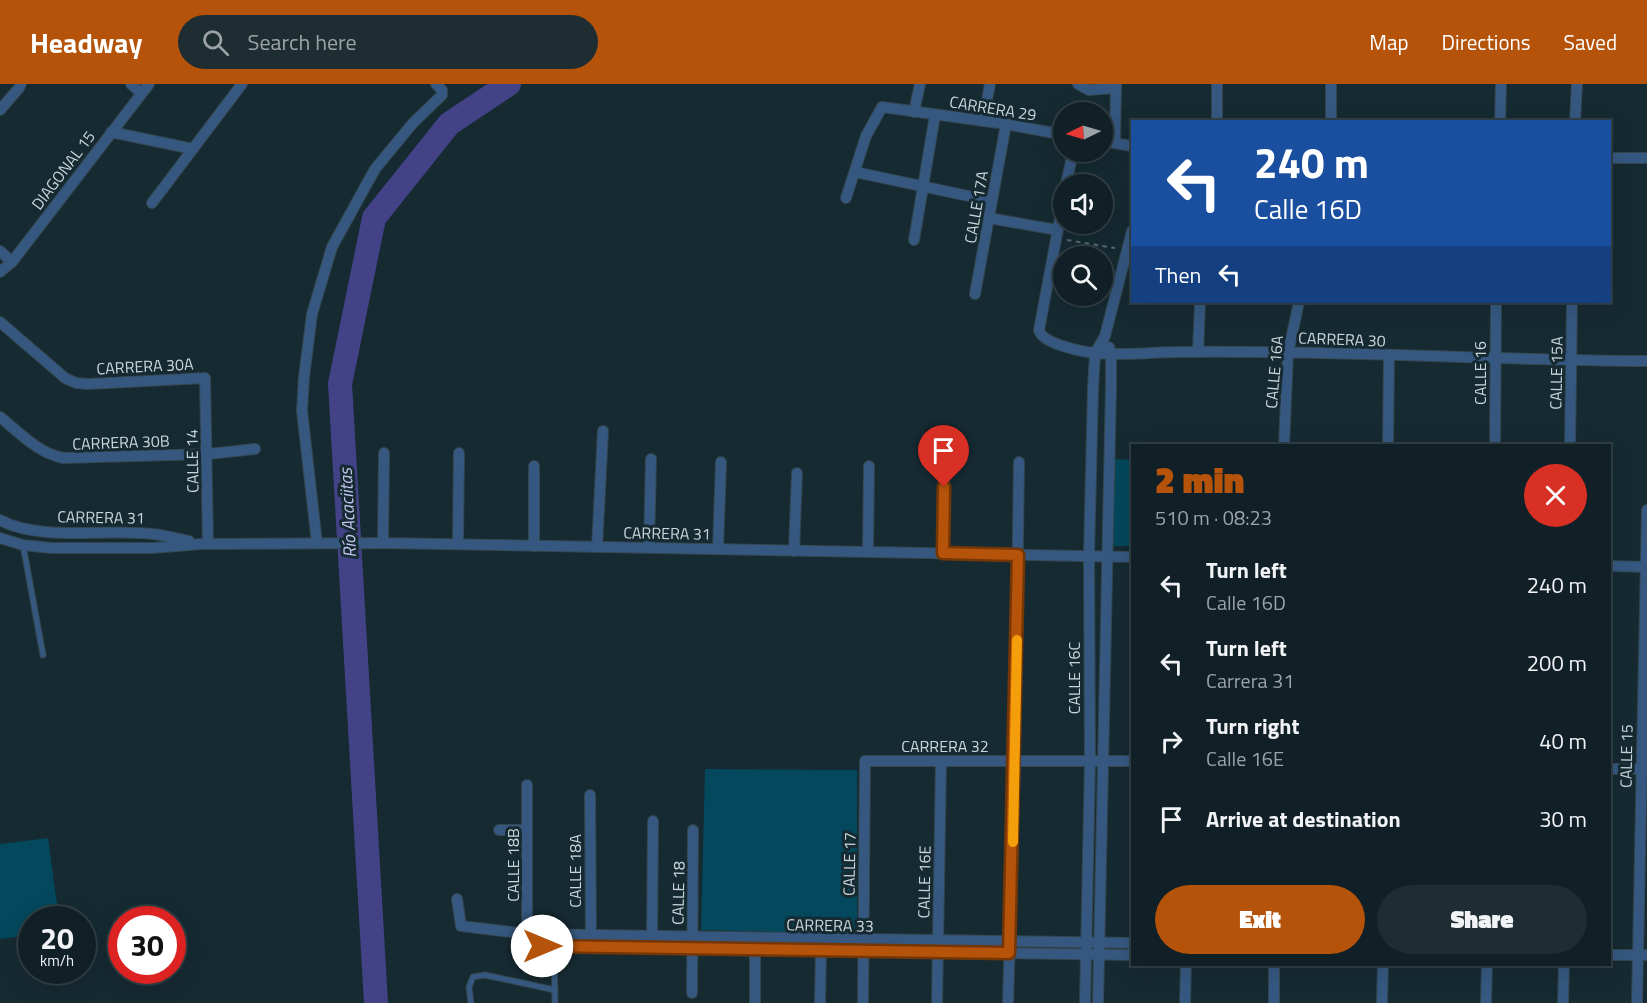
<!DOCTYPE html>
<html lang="en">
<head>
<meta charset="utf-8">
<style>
  body { margin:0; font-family:"Titillium Web",sans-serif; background:#1e2d32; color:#f1f3f6; height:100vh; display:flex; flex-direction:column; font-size:22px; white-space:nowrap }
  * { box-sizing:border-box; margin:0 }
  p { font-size:20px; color:#9ca3a7 }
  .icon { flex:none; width:33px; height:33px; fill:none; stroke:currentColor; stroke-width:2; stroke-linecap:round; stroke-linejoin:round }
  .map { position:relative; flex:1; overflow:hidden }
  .side { position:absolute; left:1131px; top:360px; width:480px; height:522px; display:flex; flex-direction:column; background:#102026; border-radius:0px; box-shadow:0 6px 24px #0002,0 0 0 2px #303e43 }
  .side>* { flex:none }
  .hud { position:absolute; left:1131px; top:36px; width:480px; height:183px; border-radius:0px; box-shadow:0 6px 24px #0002,0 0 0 2px #303e43; background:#1a4fa0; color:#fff; overflow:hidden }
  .needle { width:39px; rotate:265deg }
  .controls { position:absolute; left:1053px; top:18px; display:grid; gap:12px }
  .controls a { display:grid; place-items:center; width:60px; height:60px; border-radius:50%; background:#102026; box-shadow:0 6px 24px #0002,0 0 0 2px #303e43; font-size:30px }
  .speed { position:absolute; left:18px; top:822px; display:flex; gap:12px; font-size:30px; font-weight:700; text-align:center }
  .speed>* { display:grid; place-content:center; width:78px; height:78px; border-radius:50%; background:#102026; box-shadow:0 6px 24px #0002,0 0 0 2px #303e43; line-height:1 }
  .speed small { font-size:15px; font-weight:400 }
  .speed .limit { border:9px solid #d22; background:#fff; color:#111 }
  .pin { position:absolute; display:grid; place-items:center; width:51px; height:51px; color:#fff; margin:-62px -26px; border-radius:50% 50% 50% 0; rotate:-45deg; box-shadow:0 0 6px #0007 }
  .pin .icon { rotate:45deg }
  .me { position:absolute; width:66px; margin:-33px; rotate:90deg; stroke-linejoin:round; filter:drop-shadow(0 0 4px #0008) }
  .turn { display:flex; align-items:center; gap:21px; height:126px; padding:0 24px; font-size:27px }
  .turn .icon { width:78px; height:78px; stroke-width:2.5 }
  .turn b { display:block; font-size:42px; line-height:51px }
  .then { display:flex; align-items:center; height:57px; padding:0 24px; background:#0003; gap:12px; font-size:22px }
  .round { display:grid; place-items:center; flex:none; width:63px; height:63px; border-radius:32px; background:#1e2d32 }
  .overview { display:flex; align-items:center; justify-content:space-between; height:102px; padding:0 24px }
  h1 { font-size:36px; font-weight:800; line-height:45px; color:#b45309 }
  .primary-button { display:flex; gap:12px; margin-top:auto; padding:12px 24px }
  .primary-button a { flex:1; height:69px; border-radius:36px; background:#b45309; color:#fff; font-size:24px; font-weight:800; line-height:69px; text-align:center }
  .primary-button a+a { background:#1e2d32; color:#f1f3f6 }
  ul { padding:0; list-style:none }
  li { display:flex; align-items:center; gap:18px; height:78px; padding:0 24px }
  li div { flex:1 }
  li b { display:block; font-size:22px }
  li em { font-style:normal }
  header { display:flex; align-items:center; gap:36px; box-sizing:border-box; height:84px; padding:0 30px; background:#b45309; color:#fff }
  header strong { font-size:28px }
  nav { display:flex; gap:33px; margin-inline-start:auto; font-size:21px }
  .search { width:420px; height:54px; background:#1e2d32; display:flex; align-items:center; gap:15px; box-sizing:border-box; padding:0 21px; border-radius:33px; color:#9ca3a7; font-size:22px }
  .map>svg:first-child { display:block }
</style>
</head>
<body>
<header>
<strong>Headway</strong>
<div class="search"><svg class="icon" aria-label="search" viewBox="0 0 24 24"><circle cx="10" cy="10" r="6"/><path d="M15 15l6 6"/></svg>Search here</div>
<nav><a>Map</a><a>Directions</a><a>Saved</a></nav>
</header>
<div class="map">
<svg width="1647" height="919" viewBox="0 0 1647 919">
  <rect width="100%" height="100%" fill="#162a32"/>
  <g fill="#04485d">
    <path d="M1112,375L1132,376V462H1109Z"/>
    <path d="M705,685L857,686V850L701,846Z"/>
    <path d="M48,754L59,835L32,836L31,851L0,855V760Z"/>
  </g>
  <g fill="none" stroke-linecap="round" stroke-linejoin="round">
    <path stroke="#434286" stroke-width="24" d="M376,919L340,300L374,134L449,40L509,0"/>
    <g stroke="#33464d" stroke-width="7">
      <g id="lane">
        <path d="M23,461L43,571"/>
        <path d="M554,862L555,919"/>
        <path d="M471,919L469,903L473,893L485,891L555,906"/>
      </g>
    </g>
    <g stroke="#33464d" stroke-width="12">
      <g id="street">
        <path d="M131,0L141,9"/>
        <path d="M1078,0L1089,6L1116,4"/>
        <path d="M0,26L19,4L21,0"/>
        <path d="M914,28L920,0"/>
        <path d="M983,37L990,0"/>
        <path d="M1217,38V0"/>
        <path d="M1331,38V0"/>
        <path d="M1500,38L1501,0"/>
        <path d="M1575,38L1577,0"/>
        <path d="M111,48L193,65"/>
        <path d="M1102,57L1132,62"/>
        <path d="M1115,59L1116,0"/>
        <path d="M1610,74H1647"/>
        <path d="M855,88L992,117"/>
        <path d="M1066,100L1073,68"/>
        <path d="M1064,113L1039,246C1042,260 1083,268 1096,269C1124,272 1154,268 1182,268C1337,266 1492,276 1647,277"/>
        <path d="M846,114L866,52L882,23L1006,40L1064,51"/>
        <path d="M152,119L242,0"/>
        <path d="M989,134L1057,146"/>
        <path d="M914,156L935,31"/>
        <path d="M0,167L12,178"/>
        <path d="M0,188L12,178L149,0"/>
        <path d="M975,210L1006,40"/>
        <path d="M0,238L65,294L76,299L88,300L205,294L208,460"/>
        <path d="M1198,268L1200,218"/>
        <path d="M0,333C20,349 38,369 63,374L208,370L255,365"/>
        <path d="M1284,362L1288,269L1299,218"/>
        <path d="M1388,362L1389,272"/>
        <path d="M1495,362L1496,218"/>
        <path d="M1570,362L1572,218"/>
        <path d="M0,436C40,458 107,444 153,450C165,451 177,455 189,457"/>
        <path d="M0,454L23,461L51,464H153L201,460L383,459L1132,473"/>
        <path d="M317,459L302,327L304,293L312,230L332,163L375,85L413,39L442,11V6L436,0"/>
        <path d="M383,459L384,369"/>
        <path d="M458,460L459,369"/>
        <path d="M534,462V382"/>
        <path d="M597,463L603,347"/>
        <path d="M649,464L651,375"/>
        <path d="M718,465L721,378"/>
        <path d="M794,467L797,389"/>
        <path d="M868,468L869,382"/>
        <path d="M943,469L944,381"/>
        <path d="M1610,482L1647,483"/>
        <path d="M1610,685H1647"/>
        <path d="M527,701V861L530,862L1132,871"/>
        <path d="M590,711L591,856"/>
        <path d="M499,746H527"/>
        <path d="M457,815L461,842L528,850L1132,859"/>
        <path d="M652,857L653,737"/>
        <path d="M1610,871H1647"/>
        <path d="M692,909L693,746"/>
        <path d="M755,919V866"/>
        <path d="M820,919L821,866"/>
        <path d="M863,919L865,677H1132"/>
        <path d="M937,919L941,677"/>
        <path d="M1008,919L1015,678L1019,378"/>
        <path d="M1085,919L1090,678L1089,473L1093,305L1095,269L1105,252L1132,147"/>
        <path d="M1098,919L1111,302V269L1109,263"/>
        <path d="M1185,919L1186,880"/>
        <path d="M1274,919V880"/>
        <path d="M1382,919L1383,880"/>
        <path d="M1486,919L1487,880"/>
        <path d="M1563,919L1564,880"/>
        <path d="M1637,919L1647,426"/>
      </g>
    </g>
    <path stroke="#5a6b72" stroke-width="2" stroke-dasharray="4.5 4.5" stroke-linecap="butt" d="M1067,156L1115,164"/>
    <use href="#lane" stroke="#365880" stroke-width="5"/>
    <use href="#street" stroke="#365880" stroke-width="10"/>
  </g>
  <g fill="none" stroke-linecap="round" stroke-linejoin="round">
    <g stroke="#753606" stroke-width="15">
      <path id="route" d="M542,862L1009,869L1018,471L943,469L944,403"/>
    </g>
    <use href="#route" stroke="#b45309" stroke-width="10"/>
    <path stroke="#f59e0b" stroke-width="10" d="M1013,758L1017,556"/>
  </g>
  <g text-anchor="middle" stroke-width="6" stroke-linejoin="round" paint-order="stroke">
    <g font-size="16" fill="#cad6db" stroke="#162a32">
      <text transform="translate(993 24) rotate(9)" y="6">CARRERA 29</text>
      <text transform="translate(63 86) rotate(-53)" y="6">DIAGONAL 15</text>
      <text transform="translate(976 123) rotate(-80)" y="6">CALLE 17A</text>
      <text transform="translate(1342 255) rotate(2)" y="6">CARRERA 30</text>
      <text transform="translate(145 282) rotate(-3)" y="6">CARRERA 30A</text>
      <text transform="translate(1274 288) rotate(-85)" y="6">CALLE 16A</text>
      <text transform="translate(1480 289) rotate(-90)" y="6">CALLE 16</text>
      <text transform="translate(1556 289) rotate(-89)" y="6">CALLE 15A</text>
      <text transform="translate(121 358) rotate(-2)" y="6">CARRERA 30B</text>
      <text transform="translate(192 377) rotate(-91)" y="6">CALLE 14</text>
      <text transform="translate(101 433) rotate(1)" y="6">CARRERA 31</text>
      <text transform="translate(667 449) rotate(1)" y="6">CARRERA 31</text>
      <text transform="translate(1074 594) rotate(-90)" y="6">CALLE 16C</text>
      <text x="945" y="668">CARRERA 32</text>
      <text transform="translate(1626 672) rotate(-89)" y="6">CALLE 15</text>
      <text transform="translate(849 780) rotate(-89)" y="6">CALLE 17</text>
      <text transform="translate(513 781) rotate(-90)" y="6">CALLE 18B</text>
      <text transform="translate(575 787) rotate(-90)" y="6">CALLE 18A</text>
      <text transform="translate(924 798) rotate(-89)" y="6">CALLE 16E</text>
      <text transform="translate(678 809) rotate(-89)" y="6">CALLE 18</text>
      <text transform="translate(830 841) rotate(1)" y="6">CARRERA 33</text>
    </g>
    <g font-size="18" font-style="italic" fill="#c4c7ef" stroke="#162a32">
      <text transform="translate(348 429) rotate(-93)" y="6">Río Acaciitas</text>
    </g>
  </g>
</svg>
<div class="controls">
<a><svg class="needle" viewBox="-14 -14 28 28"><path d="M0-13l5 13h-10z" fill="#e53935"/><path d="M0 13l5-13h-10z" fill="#9ca3a7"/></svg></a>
<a><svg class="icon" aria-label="sound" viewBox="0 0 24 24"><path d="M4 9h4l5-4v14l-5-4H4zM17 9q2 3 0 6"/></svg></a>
<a><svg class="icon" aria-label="search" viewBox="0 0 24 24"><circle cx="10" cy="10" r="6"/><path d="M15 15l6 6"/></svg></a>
</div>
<div class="speed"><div>20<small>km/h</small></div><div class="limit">30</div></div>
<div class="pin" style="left:944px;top:403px;background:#d93025"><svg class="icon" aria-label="arrive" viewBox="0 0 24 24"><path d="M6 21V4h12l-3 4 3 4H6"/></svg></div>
<svg class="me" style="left:542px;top:862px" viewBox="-20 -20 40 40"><circle r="19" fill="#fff"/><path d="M0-13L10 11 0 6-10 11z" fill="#b45309"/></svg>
<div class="hud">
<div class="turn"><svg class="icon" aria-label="left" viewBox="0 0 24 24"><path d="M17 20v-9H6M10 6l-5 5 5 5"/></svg><div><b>240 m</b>Calle 16D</div></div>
<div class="then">Then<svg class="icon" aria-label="left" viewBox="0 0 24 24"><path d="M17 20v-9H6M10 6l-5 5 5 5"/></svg></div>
</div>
<section class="side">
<div class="overview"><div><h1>2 min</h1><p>510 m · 08:23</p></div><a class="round" style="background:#d93025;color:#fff"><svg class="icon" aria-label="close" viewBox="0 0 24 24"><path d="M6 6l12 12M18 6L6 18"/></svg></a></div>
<ul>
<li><svg class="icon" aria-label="left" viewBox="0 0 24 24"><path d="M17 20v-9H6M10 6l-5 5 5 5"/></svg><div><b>Turn left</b><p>Calle 16D</p></div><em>240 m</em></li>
<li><svg class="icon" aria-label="left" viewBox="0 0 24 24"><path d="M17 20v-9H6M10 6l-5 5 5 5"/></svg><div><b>Turn left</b><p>Carrera 31</p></div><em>200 m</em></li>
<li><svg class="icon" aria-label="right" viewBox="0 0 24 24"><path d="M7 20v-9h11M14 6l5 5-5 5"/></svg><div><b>Turn right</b><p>Calle 16E</p></div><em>40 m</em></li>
<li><svg class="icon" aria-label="arrive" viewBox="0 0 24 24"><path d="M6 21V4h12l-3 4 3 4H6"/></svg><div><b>Arrive at destination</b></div><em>30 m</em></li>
</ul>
<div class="primary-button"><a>Exit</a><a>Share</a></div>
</section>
</div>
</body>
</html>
